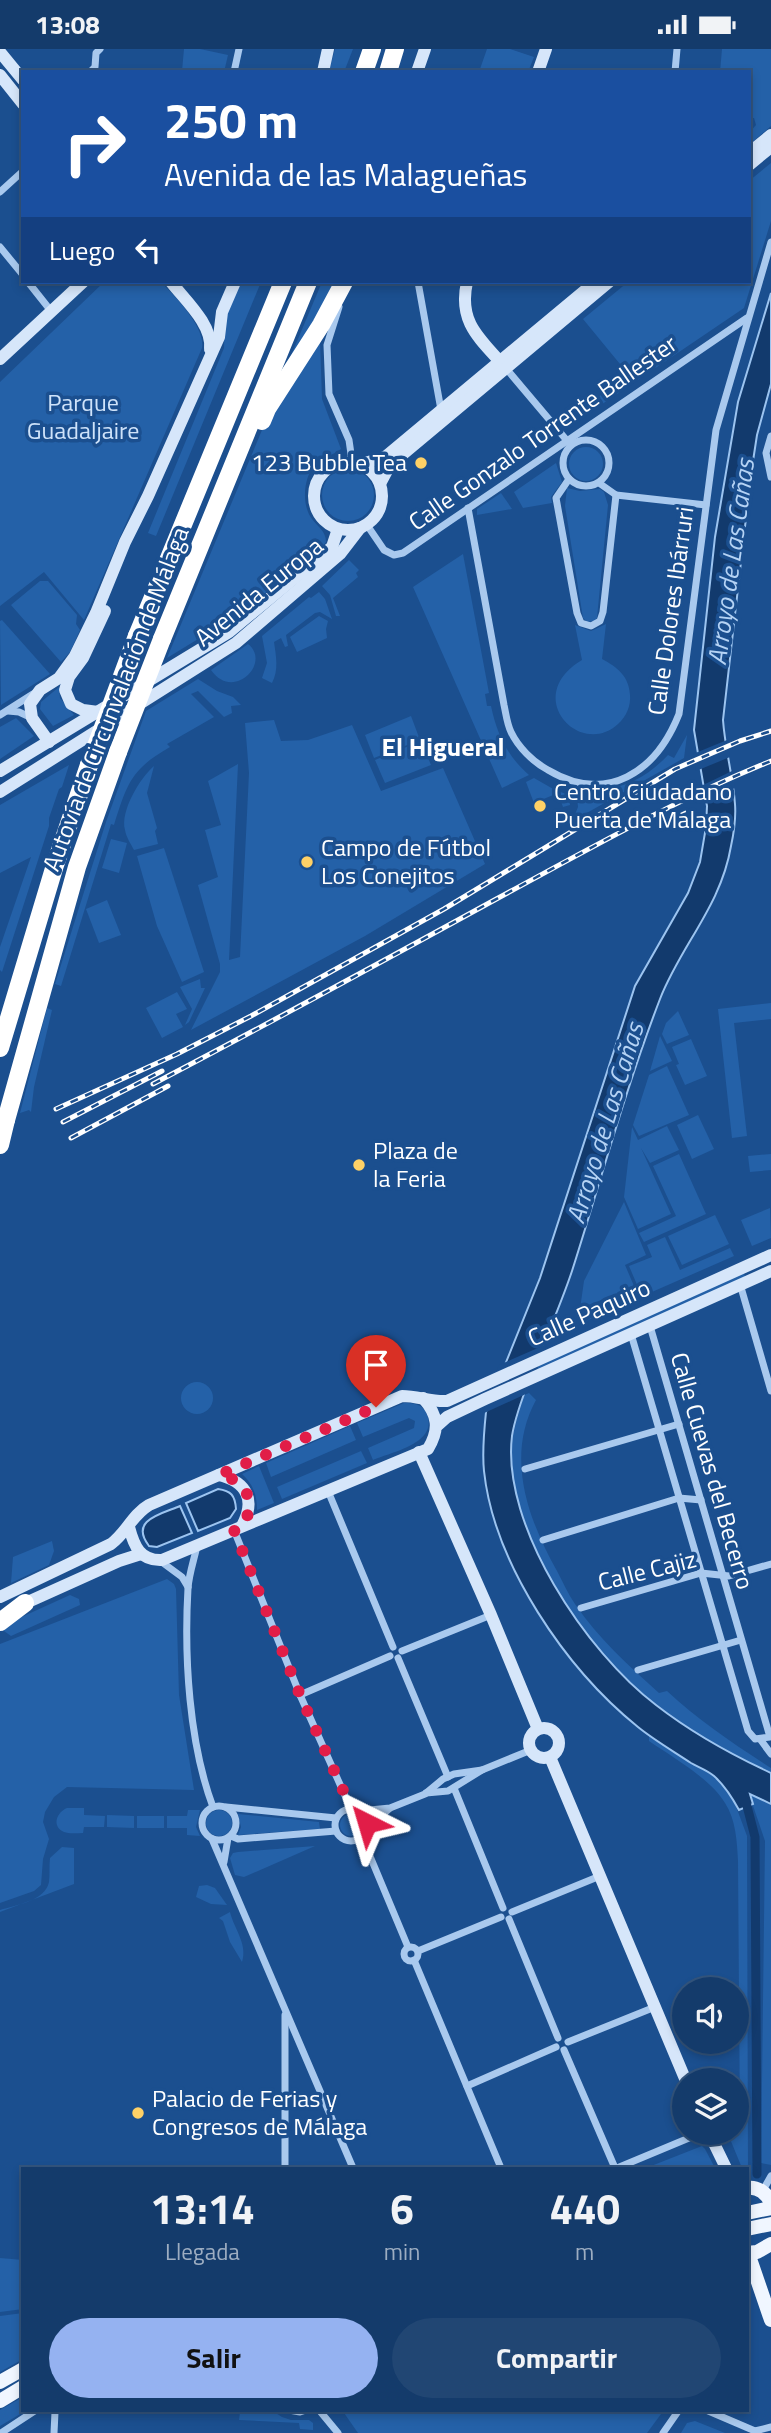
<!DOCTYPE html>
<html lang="es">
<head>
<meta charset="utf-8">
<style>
  body { margin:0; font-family:"Titillium Web",sans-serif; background:#214673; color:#f1f3f6; height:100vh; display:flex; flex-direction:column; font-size:26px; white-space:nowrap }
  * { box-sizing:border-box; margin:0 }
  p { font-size:23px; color:#9dadc1 }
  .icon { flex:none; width:38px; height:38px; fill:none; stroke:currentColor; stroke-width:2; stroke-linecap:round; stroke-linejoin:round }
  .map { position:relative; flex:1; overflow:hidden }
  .sheet { position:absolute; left:21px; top:2118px; width:728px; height:245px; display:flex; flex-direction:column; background:#143b6b; border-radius:0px; box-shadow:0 4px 10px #0003,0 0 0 2px #33557e }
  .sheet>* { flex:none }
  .banner { position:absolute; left:21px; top:21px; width:730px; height:214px; border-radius:0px; box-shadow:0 4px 10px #0003,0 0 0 2px #33557e; background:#1a4fa0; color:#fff; overflow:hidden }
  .controls { position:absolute; left:672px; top:1928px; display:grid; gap:14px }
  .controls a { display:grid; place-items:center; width:77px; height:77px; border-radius:50%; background:#143b6b; box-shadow:0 4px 10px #0003,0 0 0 2px #33557e; font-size:35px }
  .pin { position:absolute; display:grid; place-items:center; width:60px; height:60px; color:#fff; margin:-72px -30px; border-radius:50% 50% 50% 0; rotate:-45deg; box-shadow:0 0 7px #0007 }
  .pin .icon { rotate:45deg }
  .me { position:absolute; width:77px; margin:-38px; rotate:320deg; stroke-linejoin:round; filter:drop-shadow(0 0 5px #0008) }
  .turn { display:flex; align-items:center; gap:24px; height:147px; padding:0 28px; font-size:32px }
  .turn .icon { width:91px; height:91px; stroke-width:2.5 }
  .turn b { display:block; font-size:49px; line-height:60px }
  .then { display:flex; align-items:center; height:66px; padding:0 28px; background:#0003; gap:14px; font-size:26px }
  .eta { display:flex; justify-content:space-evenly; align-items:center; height:119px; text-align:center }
  .eta b { font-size:42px; font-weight:700; line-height:49px }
  .action { display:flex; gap:14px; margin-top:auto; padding:14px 28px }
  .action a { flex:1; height:80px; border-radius:42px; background:#95b2f1; color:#111; font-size:28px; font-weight:700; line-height:80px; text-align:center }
  .action a+a { background:#214673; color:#f1f3f6 }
  .status { display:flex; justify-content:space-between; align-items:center; height:49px; padding:0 35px; background:#143b6b; direction:ltr }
  .status svg { height:19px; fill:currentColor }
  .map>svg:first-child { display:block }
</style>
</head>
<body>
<div class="status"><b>13:08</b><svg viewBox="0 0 49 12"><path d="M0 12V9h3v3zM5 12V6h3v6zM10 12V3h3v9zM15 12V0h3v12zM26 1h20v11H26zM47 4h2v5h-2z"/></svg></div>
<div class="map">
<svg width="771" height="2384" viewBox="0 0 771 2384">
  <rect width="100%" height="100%" fill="#1b4f8f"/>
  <g fill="#2461a8">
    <path d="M184,0H200L228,6L224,23L182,22Z"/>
    <path d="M335,0H353L344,23H329Z"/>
    <path d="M487,0H510L534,8L528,23H488L480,20Z"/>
    <path d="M722,0H771V77L749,96V84L756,76L754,69H749V23H720Z"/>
    <path d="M771,114V172L744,259L589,364L586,361L569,373L567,370L629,326L583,270L628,233H749V132Z"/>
    <path d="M104,233H161C175,247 206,279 202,299L84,571L44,523L0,557V333Z"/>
    <path d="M240,233H261L156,487L148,484L224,299L225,267Z"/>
    <path d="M322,233H337L287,316Z"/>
    <path d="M320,291L322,350L341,400C333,406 324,408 317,414C303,426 301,456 312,470C318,478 326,482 326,493L321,500L239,565L167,609L267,369Z"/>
    <circle cx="586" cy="415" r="17"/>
    <path d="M556,414L562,433L551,448L552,454L523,459L514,443Z"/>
    <circle cx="348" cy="446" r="26"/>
    <path d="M567,439L580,442L600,440L604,443L608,456L597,569L594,572L587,573L583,569L565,457Z"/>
    <path d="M501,444L512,460L477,466V460Z"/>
    <path d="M463,505L489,644L485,645L487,657H491C497,685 507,707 529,726L502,739L413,538Z"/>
    <path d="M349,511L359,521L356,524L358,528L333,549L340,567H336L330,546L322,537Z"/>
    <path d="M40,532H48L77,566L76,575L80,581L70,603L61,613L11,556Z"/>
    <path d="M319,543L325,550L332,570L320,563L315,564L286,586L288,597L285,598L281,589L274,593C276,607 279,621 272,634L262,629L267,614L262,587L309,548L311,549Z"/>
    <path d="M319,567L328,572L326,580L327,589L297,603L290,588Z"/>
    <path d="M2,571L50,625L1,656L0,572Z"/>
    <path d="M606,575L602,610C617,618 629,627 630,646C631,657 626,668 618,675C580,710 521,647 582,611L575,576L591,582Z"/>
    <path d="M248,595C272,614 233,653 211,621Z"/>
    <path d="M198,630L217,642L233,648L241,656L231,657L232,664L224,668L198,642L191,645L214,668L167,695L170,698C131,720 127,735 114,776L111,775L61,937L55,935L106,773L146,662Z"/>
    <path d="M59,638L60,649L74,666L53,677L40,660L41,653Z"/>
    <path d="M411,667L420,691L374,709L365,686Z"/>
    <path d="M16,669L34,687L0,710V678Z"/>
    <path d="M274,671L281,692L308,691L352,676L381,742L443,719L485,815L365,887L191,981L220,923V915L198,836L218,828L205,781L221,776L208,732L238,715L229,911L240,908L249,724L245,674Z"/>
    <path d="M687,686L684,709L585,765L574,768L578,758L577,748H602V741C630,737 649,726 668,706L674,709Z"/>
    <path d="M421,692L431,716L385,734L375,711Z"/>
    <path d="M69,716L62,738L59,740L49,769V777L2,923L0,921V898L31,808L0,824V756Z"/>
    <path d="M154,717L147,744L157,779L155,782L158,795L134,801C131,795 126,788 125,781C120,762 140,729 154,717Z"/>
    <path d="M534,729L555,741L569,746L570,756L563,758L558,744L534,754L526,733Z"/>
    <path d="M111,790L127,794L119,824L102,819Z"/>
    <path d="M164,799L204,923L182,933L157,877L137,807Z"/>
    <path d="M107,851L121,886L99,894L86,860Z"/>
    <path d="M200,930L201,939H205L189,973L185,976L192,960L180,938Z"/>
    <path d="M177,943L187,960L176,965L183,978L162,989L146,959Z"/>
    <path d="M771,954V970L734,974L747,1087L732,1089L718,960Z"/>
    <path d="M47,959L52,961L34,1038L31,1063L29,1061L20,1064Z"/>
    <path d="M678,962L689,986L667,995L662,985L666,974Z"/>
    <path d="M660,987L672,1012L650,1022Z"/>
    <path d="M691,990L707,1027L685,1036L676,1016L679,1015L672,998Z"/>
    <path d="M667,1017L689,1066L639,1087L633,1076L649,1026Z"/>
    <path d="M698,1066L714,1100L692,1110L677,1076Z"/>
    <path d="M667,1077L679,1101L650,1114L641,1099L671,1165L638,1180L624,1148L632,1078L638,1091Z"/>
    <path d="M679,1105L706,1165L644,1193L639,1184L676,1167L653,1117Z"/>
    <path d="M771,1105V1121L750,1123L748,1107Z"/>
    <path d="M624,1153L646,1206L625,1216L634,1237L580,1260L584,1232Z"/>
    <path d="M770,1159L771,1189L752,1197L741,1171Z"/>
    <path d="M715,1166L729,1195L682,1216L668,1187Z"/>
    <path d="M665,1188L680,1221L730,1199L734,1207L579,1275V1264L638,1238L629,1217L652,1208L647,1196Z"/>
    <path d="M743,1223L746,1229L536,1323V1318Z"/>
    <circle cx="197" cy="1349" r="16"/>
    <path d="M529,1344L536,1351C505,1408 528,1470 557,1522C563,1533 568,1545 575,1555C598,1589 629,1617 659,1644L667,1642C699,1672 734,1695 771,1719V1724C731,1705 691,1685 656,1656C590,1603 513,1496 511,1408C511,1386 518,1367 524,1346Z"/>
    <path d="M404,1354C414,1354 423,1355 427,1366C438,1394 392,1403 373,1411L368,1399L414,1379L415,1372L409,1369L363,1388L357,1374Z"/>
    <path d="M350,1377L356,1391L271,1428L266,1414Z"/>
    <path d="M361,1402L367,1414L282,1450L277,1438Z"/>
    <path d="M259,1417L274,1454L257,1461C257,1446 253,1435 242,1425Z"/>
    <path d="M52,1492L54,1502L49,1516L11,1534L13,1508Z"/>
    <path d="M167,1530L174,1535L176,1540L179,1646L194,1741L67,1738L54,1748L45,1763L43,1773L49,1790L43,1810L41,1836L34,1842L0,1854V1595Z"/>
    <path d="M70,1546L79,1550L80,1556L11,1587L4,1582V1578L15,1571Z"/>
    <path d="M649,1686L714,1727L734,1752L747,1787L748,2123L747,2125V2119H742L728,2085L737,2084L740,2079L738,1812C737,1793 736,1771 725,1754C710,1729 672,1708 649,1692Z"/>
    <path d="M749,1745L771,1755V2116L761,2114L765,1792Z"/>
    <path d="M67,1759H84V1766L105,1767L104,1778H84L83,1784C77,1784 69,1785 64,1783C51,1777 57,1763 67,1759Z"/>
    <path d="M188,1761H200L196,1778L200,1787L187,1786V1779H167V1767H187Z"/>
    <circle cx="219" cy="1774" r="13"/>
    <path d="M238,1765L319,1773L320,1780L238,1786L241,1778Z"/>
    <circle cx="351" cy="1776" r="11"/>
    <path d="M107,1766L134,1767V1779L107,1778Z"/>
    <rect x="137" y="1767" width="27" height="12"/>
    <path d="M315,1797L244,1828L235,1826L230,1809L233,1804L238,1803Z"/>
    <path d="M62,1798L74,1799V1835L0,1863V1861C16,1856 45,1852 49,1833C50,1826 49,1817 50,1809Z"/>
    <path d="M207,1836L215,1839L227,1856L211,1855L196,1848L199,1837Z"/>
    <path d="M230,1863C234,1880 248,1895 242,1913L230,1893L223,1872L219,1869Z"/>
    <path d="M702,2097L705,2100L715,2119H646Z"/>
    <path d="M0,2209L23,2211V2260L0,2263Z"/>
    <path d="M23,2264V2310L0,2323V2267Z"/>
    <path d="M23,2348V2361H27L0,2377V2361Z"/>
    <path d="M249,2361H271L282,2368L291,2371H309L313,2374V2381L300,2380L299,2374L239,2371L240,2363Z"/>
    <path d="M342,2361H664L647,2384H358Z"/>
    <path d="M695,2372L725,2384H681L687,2374Z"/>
  </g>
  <g fill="#123a6d" stroke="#9cc4f0" stroke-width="2">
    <path d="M771,244V335L757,386L751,425L723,671C725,700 733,727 735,755C736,768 734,783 731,797C721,857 681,896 660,950C626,1038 601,1131 572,1222C560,1258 544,1293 530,1329C523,1347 515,1368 512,1387C501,1477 587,1604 656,1656C692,1684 730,1705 771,1724V1755L750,1745L753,1755L739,1761C733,1750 724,1736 714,1727C707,1721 698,1718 691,1714C673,1702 654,1691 638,1678C566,1620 494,1515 484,1422C482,1403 484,1382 486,1363L540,1229L635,937L688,844L700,813L706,778L707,757L694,681L715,488L738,353Z"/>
    <path d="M218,1440C231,1442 235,1446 236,1460L230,1469L198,1482L186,1454Z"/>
    <path d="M180,1457L192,1484L157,1498L149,1497C129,1471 161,1465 180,1457Z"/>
  </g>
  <g fill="#1b4f8f">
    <path d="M727,691L730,708L696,722L693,705Z"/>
    <path d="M732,722L735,739L703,754L699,738Z"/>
    <path d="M547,1295L528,1344L482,1365L499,1316Z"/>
  </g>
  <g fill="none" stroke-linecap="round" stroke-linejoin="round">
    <path stroke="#123a6d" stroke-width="9" d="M741,1747L747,1757L755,1788L757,2125"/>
    <g stroke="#a9c9ee" stroke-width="7">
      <path d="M90,23L95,18L96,4L100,0"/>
      <path d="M234,23L239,0"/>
      <path d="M675,23L677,0"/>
      <path d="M0,143L23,122"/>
      <path d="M0,198L23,226"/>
      <path d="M28,233L51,262"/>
      <path d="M418,233L441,361"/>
      <path d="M339,258L327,296L329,345L349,391L352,412"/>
      <path d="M504,317L569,394"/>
      <path d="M771,387L766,404L771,428"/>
      <circle cx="586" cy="414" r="23"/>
      <path d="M569,430L556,449L577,564L581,574L591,577L600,572L603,563L616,446"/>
      <path d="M599,434L616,446L706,456"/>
      <path d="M468,459L504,656C506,665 507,675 511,683C518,698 533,713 548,721C607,756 656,723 679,665L716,381L771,193"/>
      <path d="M367,476L384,501L394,506L403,504L747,269"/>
      <path d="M8,662L19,663L32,669"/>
      <path d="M0,666L33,645"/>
      <path d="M740,1235L771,1342"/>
      <path d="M631,1285L748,1682L755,1690L770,1688L650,1277"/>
      <path d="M525,1420L679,1375"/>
      <path d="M328,1442L393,1598"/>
      <path d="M234,1481L300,1646L351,1760"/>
      <path d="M543,1491L679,1449L701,1451"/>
      <path d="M197,1497C194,1511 189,1525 188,1539C184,1608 189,1694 213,1758"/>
      <path d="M159,1511L182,1528L188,1538"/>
      <path d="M581,1559L701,1524L729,1527L771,1515"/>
      <path d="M402,1602L491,1566"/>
      <path d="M398,1609L448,1728"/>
      <path d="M638,1621L741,1591"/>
      <path d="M300,1646L390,1607"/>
      <path d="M760,1690L771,1705"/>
      <path d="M454,1739L503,1859"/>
      <path d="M426,1744L448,1742L482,1721L531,1701"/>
      <circle cx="219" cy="1774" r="17"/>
      <path d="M226,1758L336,1769"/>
      <circle cx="351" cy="1776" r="16"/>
      <path d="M360,1762L390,1759L425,1745L443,1730L454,1725L482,1721"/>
      <path d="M367,1780L389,1760"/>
      <path d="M231,1787L238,1790L336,1782"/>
      <path d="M362,1788L408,1898"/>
      <path d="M212,1790L353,2119"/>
      <path d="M224,1813L228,1789"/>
      <path d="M512,1863L600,1827"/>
      <path d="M509,1870L558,1989"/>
      <circle cx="411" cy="1905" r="7"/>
      <path d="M418,1902L501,1868"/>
      <path d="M414,1911L501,2119"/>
      <path d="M285,1966V2119"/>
      <path d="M568,1993L655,1958"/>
      <path d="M564,2001L615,2119"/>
      <path d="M467,2037L556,1998"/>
      <path d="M617,2119L701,2084"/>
      <path d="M762,2143L771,2127"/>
      <path d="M289,2361L300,2363L306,2361"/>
      <path d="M319,2361L338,2384"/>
      <path d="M706,2361L755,2382L771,2378"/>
      <path d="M1,2384L36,2361"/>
      <path d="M54,2384L55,2363"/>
      <path d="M663,2384L679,2361"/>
    </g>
    <g stroke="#d6e6fa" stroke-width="12">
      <path d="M0,3L23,31"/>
      <path d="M323,23L328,0"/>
      <path d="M417,23L425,0"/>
      <path d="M538,23L546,0"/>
      <path d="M0,26L23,55"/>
      <path d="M749,104L771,86"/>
      <path d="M749,116L771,98"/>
      <path d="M171,233C185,251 213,276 210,300"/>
      <path d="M467,233C458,273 479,289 504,317"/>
      <path d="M0,310L83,233"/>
      <circle cx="348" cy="447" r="34"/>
      <path d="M362,415L385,408L595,233"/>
      <path d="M381,433L389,418L402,406L609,233"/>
      <path d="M98,663L83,661L71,655L65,641L69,628L83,609L105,562"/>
      <path d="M49,693L32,669L30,655L40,641L59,629L75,607L96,564L125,493L148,447L219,288L222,263L235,233"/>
      <path d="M0,722L229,583L332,498L338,480"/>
      <path d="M0,743L236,594L340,505L360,479"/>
      <path d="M438,1376L447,1368L485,1350L771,1222"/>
      <path d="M419,1403L491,1566L538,1680"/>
      <path d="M219,1426C247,1433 256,1451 242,1477"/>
      <path d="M129,1478C134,1497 140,1512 162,1511L428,1400C440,1380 438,1366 423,1349"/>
      <path d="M0,1548L111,1495C127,1483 132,1466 149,1456L402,1347C418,1347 431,1353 447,1352L771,1206"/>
      <path d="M19,1557L119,1512L141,1505"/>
      <circle cx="544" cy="1694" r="15"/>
      <path d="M550,1708L686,2032"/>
      <path d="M709,2084L726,2119"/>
    </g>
    <g stroke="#f0f6ff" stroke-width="14">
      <path d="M747,2139C758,2137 768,2145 771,2155"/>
      <path d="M747,2164L771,2159"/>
      <path d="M747,2180L771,2175"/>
      <path d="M747,2204L757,2203L771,2195"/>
      <path d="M748,2204L771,2271"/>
      <path d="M0,2333L23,2320"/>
      <path d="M0,2352L23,2338"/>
    </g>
    <g stroke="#fff" stroke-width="18">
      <path d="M364,23L372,0"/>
      <path d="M388,23L395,0"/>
      <path d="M262,372L267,360L321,276L344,233"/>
      <path d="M137,587L283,233"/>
      <path d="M162,590L308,233"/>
      <path d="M0,999L55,816L89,716"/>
      <path d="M6,1071L77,818L118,703"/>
      <path d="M0,1573L25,1554"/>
    </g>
    <g stroke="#fff" stroke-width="5">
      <g id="rail">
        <path d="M153,1035C270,974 385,911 500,848C589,800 677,750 771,712"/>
        <path d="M56,1060L177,1005L251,967L444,860L675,720L740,692L771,682"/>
        <path d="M63,1073L162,1022"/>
        <path d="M71,1089L168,1037"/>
      </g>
    </g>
    <use href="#rail" stroke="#1b4f8f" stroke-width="2.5" stroke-dasharray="8" stroke-linecap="butt"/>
    <g stroke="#fff" stroke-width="18">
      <path d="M118,703L162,590"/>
      <path d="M89,716L137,587"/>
      <path d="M0,1096L6,1071"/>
    </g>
  </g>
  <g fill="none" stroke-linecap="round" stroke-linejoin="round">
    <path stroke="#e11d48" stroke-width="12" stroke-dasharray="0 21.6" d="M367,1774L364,1766L351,1759L300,1646L234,1481C251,1474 254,1449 241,1436C235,1430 227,1428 219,1426L376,1358"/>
  </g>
  <g fill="#ffd166" stroke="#1b4f8f" stroke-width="2.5">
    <circle cx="421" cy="414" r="7"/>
    <circle cx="540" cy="757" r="7"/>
    <circle cx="307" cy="813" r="7"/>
    <circle cx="359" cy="1116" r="7"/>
    <circle cx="138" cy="2064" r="7"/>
  </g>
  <g text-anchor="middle" stroke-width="7" stroke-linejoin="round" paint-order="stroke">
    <g font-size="24" fill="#cfe3fa" stroke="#1b4f8f">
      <text x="83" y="362">Parque<tspan x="83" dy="28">Guadaljaire</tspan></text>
    </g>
    <g font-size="24" fill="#fff" stroke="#1b4f8f">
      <text transform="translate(543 384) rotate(-35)" y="8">Calle Gonzalo Torrente Ballester</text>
      <text transform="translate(259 543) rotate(-39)" y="8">Avenida Europa</text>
      <text transform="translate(671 562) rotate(-82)" y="8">Calle Dolores Ibárruri</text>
      <text transform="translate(116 650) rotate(-69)" y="8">Autovía de Circunvalación de Málaga</text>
      <text transform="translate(589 1264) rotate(-24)" y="8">Calle Paquiro</text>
      <text transform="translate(712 1422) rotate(74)" y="8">Calle Cuevas del Becerro</text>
      <text transform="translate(647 1522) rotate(-14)" y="8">Calle Cajiz</text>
    </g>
    <g font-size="24" fill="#fff" stroke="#1b4f8f" text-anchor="start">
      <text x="407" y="422" text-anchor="end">123 Bubble Tea</text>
      <text x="554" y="751">Centro Ciudadano<tspan x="554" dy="28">Puerta de Málaga</tspan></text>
      <text x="321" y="807">Campo de Fútbol<tspan x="321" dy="28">Los Conejitos</tspan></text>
      <text x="373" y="1110">Plaza de<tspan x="373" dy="28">la Feria</tspan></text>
      <text x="152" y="2058">Palacio de Ferias y<tspan x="152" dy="28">Congresos de Málaga</tspan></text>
    </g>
    <g font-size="26" font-style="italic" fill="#b5d3f5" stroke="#1b4f8f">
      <text transform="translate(731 513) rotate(-82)" y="9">Arroyo de Las Cañas</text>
      <text transform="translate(605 1074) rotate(-73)" y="9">Arroyo de Las Cañas</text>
    </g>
    <g font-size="26" font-weight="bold" fill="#fff" stroke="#1b4f8f">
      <text x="443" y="707">El Higueral</text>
    </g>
  </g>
</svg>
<div class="controls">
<a><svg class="icon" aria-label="sound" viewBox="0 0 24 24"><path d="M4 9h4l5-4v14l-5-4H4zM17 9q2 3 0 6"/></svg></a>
<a><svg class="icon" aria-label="layers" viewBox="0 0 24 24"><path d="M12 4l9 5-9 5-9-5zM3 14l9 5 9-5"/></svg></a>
</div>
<div class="pin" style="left:376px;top:1358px;background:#d93025"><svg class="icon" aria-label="arrive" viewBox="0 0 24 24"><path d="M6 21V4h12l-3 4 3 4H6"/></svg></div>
<svg class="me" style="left:367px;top:1774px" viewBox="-20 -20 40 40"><path d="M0-17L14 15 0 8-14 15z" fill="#e11d48" stroke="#fff" stroke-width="4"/></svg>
<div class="banner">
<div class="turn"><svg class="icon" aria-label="right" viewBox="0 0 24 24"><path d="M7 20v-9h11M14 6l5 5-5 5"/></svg><div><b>250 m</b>Avenida de las Malagueñas</div></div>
<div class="then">Luego<svg class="icon" aria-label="left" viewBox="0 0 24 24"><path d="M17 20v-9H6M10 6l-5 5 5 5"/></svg></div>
</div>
<section class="sheet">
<div class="eta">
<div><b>13:14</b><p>Llegada</p></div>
<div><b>6</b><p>min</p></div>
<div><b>440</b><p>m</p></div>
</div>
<div class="action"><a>Salir</a><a>Compartir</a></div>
</section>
</div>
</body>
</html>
